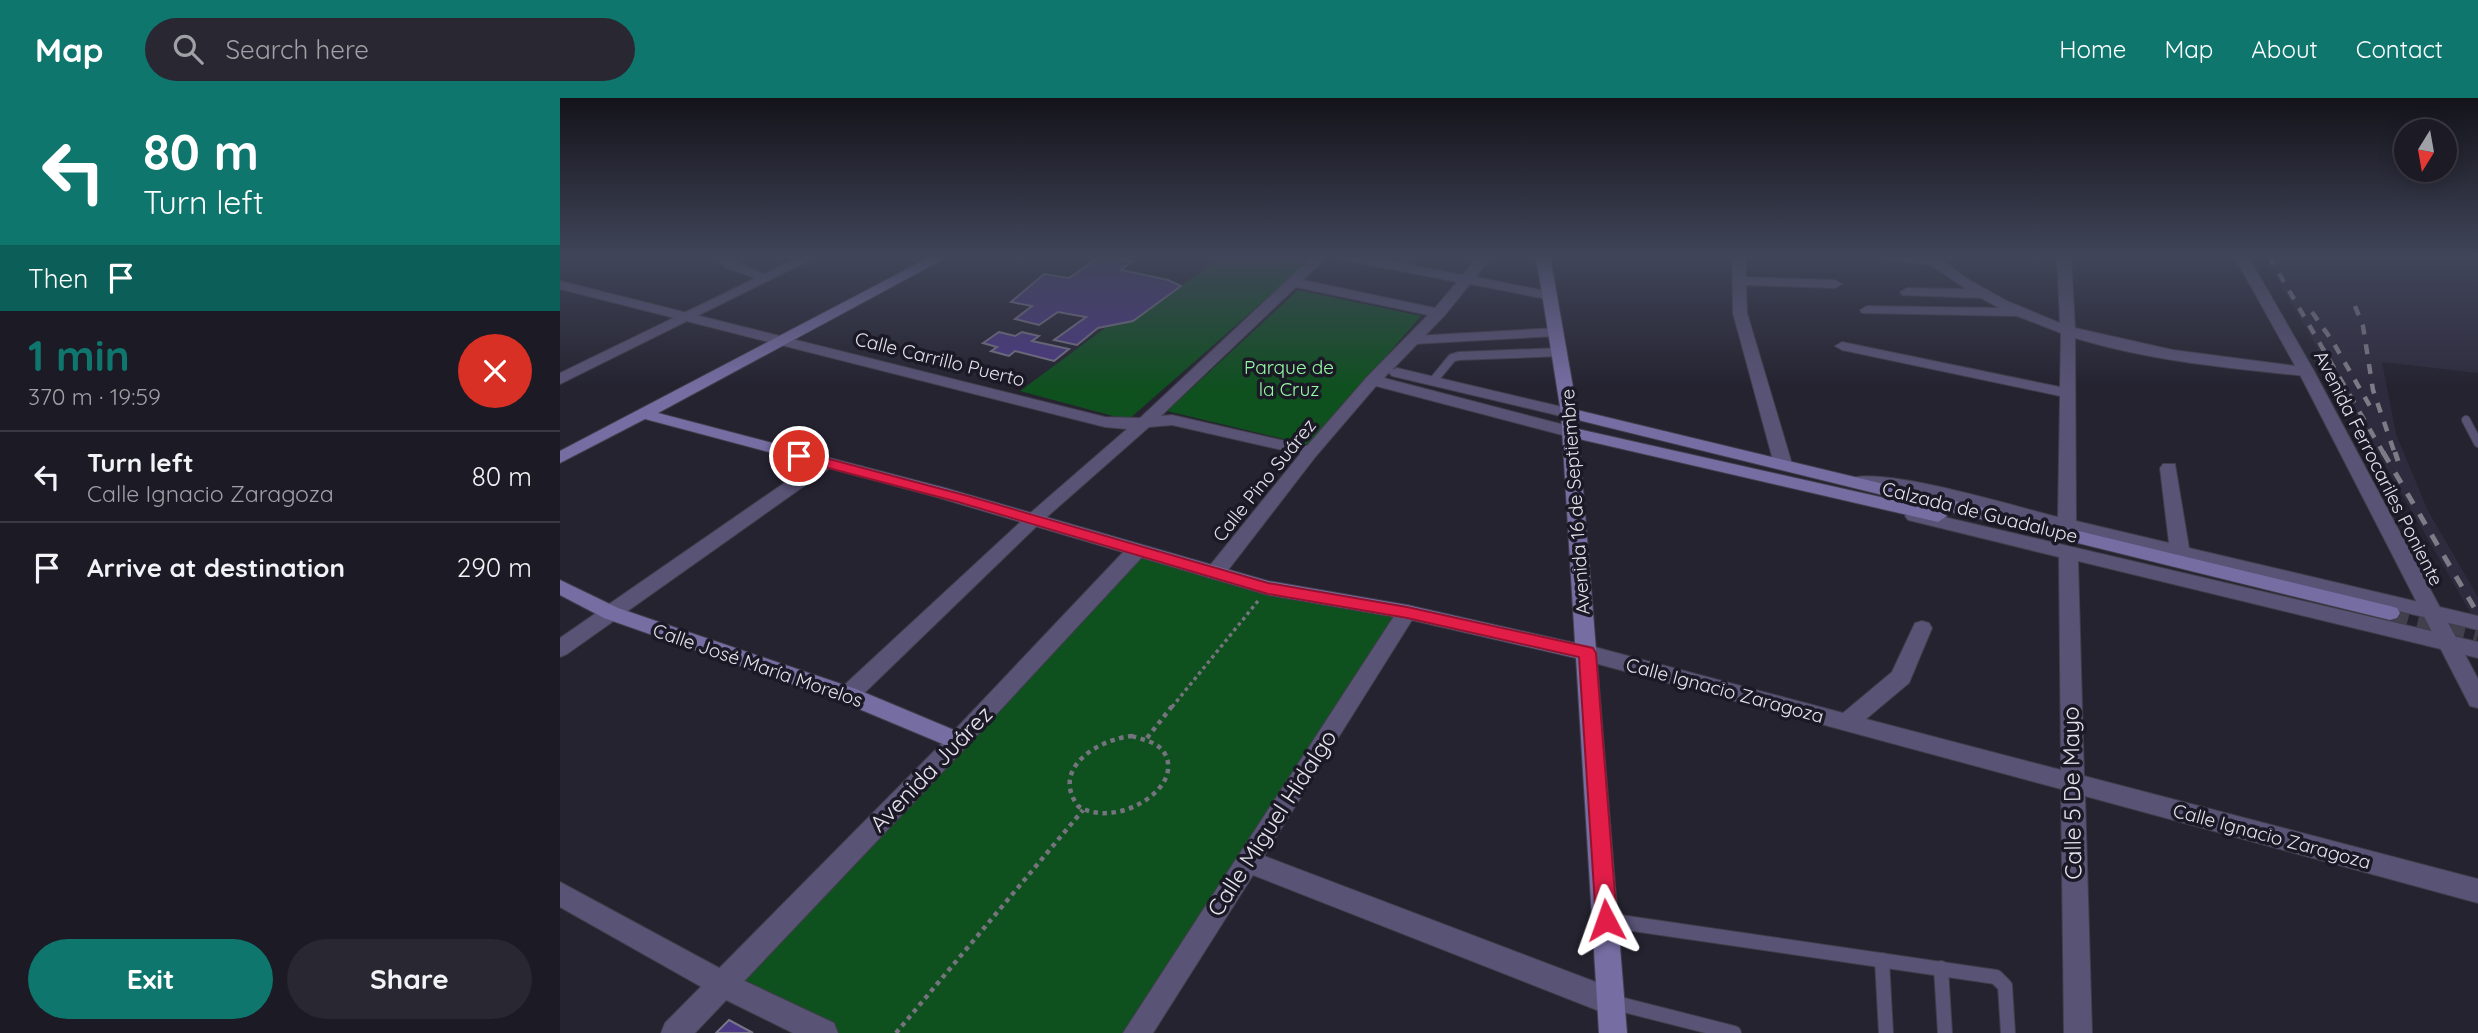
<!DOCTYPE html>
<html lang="en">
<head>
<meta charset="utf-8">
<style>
  body { margin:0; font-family:Quicksand,sans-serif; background:#292731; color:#f1f3f6; height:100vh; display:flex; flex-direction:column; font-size:26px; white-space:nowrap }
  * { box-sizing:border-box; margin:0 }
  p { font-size:23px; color:#a0a1a6 }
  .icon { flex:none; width:38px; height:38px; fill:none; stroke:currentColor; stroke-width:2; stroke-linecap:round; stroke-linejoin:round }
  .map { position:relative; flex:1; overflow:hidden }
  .panel { display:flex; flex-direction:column; background:#1c1a24; width:560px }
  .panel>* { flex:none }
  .hud { background:#0f766e; color:#fff; overflow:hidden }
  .needle { width:46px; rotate:191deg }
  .tools { position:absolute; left:1834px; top:21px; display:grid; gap:14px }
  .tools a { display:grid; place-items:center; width:63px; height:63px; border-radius:50%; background:#1c1a24; box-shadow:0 4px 18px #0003,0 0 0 2px #3a3841; font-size:35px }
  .pin { position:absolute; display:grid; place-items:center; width:60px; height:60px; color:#fff; margin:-30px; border:4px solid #fff; border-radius:50%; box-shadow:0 2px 7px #0007 }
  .me { position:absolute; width:77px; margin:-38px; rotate:356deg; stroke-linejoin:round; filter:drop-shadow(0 0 5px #0008) }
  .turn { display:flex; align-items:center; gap:24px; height:147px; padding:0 28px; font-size:32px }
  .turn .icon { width:91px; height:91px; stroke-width:2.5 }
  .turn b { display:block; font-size:49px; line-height:60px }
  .then { display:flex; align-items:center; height:66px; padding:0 28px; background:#0003; gap:14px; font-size:26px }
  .round { display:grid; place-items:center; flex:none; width:74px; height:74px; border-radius:37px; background:#292731 }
  .head { display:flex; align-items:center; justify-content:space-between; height:119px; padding:0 28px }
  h1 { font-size:42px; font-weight:700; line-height:52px; color:#0f766e }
  .primary-button { display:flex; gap:14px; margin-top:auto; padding:14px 28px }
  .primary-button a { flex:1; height:80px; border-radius:42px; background:#0f766e; color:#fff; font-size:28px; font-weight:700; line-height:80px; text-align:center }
  .primary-button a+a { background:#292731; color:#f1f3f6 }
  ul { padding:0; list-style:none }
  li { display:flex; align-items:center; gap:21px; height:91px; padding:0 28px; border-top:2px solid #3a3841 }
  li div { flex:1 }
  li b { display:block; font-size:26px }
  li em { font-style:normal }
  header { display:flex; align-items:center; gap:42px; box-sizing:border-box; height:98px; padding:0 35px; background:#0f766e; color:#fff }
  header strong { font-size:33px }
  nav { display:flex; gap:38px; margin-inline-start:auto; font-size:24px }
  .search { width:490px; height:63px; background:#292731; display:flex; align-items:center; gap:18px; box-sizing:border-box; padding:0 24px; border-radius:38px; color:#a0a1a6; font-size:26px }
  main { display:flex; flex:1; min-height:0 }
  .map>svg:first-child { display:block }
</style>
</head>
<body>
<header>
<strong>Map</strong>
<div class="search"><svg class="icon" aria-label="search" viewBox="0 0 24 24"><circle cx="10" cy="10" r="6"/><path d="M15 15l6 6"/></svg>Search here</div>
<nav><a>Home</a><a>Map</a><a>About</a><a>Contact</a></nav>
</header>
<main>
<section class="panel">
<div class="hud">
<div class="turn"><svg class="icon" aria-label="left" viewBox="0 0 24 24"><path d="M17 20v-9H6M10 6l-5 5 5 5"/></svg><div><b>80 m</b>Turn left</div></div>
<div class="then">Then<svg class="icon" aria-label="arrive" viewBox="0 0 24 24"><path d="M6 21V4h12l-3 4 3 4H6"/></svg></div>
</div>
<div class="head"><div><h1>1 min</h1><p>370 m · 19:59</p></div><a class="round" style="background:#d93025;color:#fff"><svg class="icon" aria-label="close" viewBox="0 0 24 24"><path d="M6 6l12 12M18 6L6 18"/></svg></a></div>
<ul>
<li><svg class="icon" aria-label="left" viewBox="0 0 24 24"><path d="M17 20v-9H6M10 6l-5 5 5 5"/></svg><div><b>Turn left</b><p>Calle Ignacio Zaragoza</p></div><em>80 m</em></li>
<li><svg class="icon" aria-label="arrive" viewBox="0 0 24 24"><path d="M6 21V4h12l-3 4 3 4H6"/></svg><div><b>Arrive at destination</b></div><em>290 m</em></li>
</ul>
<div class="primary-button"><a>Exit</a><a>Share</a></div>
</section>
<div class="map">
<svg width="1918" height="935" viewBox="0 0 1918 935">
  <rect width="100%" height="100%" fill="#252330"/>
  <path fill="#2f2b3e" d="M1704,158H1918V275L1822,264L1836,336L1868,413L1918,499V520L1913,519Z"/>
  <g fill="#0f501f">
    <path d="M662,158L754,159L568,322L460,293L545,230L573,223Z"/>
    <path d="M738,192L861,218L749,347L607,313Z"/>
    <path d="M576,453L847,514L577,935H264L164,887Z"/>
  </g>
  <g fill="#4c3983" stroke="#787586" stroke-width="2">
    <path d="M541,158L572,163L561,172L608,182L621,188L573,223L538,230L517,247L494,242L526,219L498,214L479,227L455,221L472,208L451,204L484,176L509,180Z"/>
    <path d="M439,234L455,238L462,234L479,238L472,243L509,251L494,263L455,253L449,258L431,253L437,249L423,245Z"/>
    <path d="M169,922L193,935H156Z"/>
  </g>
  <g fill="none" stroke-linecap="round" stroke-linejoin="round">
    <path stroke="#42404c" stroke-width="19" stroke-dasharray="19 10" stroke-linecap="butt" d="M1830,515L1918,537"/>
    <g stroke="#403e4a" stroke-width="10">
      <g id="service-far1">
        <path d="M853,242L997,234"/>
        <path d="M873,283L892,260L899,258L1001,254"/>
        <path d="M1906,322L1918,345"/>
      </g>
    </g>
    <g stroke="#403e4a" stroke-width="16">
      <g id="service">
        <path d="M1046,822L1436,879L1445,888L1448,935"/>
        <path d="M1322,862L1326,935"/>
        <path d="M1381,870L1385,935"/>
        <path d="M1052,904L1174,935"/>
      </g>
    </g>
    <g stroke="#403e4a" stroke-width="2">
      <g id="minor">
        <path d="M160,158H174V163L213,180L206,184L164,169L159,162Z"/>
        <path d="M753,158H768L743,182L875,210L897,184L784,162L777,158H805L903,177L917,158H931L916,179L996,195V201L991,202L910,186L884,218L832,272L837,270L1015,312L1017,315L1015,318L1009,320L832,278L829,275L831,272L824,280L1016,330L1018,334L1010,339L816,288L756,358L662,480H648L645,475L648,470L740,356L612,327L589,329L480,425L296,603L288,605L280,603L277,597L280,591L468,417L567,331L545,329L0,191V183L545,319L580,320ZM736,189L868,217L807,279L747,348L612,317L601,318Z"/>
        <path d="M1172,158H1186V179L1275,182L1282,186L1275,190L1186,187L1187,215L1232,366L1223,371L1214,366L1173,215Z"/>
        <path d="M1319,158H1376L1408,181L1447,203L1500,225L1497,158H1511L1515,230L1613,252L1751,270L1754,273L1746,278C1669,270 1590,263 1515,240L1516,423L1609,445L1600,370L1603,366H1615L1629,450L1918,518V532L1335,392L1291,388L1288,384L1291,380C1329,370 1453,408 1498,419L1500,298L1282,252L1275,248L1282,244L1500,289L1501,235L1457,218L1302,215L1300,212L1307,208L1439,210L1421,200L1342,197L1340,194L1347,190L1406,191L1371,167L1326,162Z"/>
        <path d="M265,360L274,365L271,369L7,556L0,559V540L259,361Z"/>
        <path d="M1354,412L1918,544V560L1518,463L1524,678L1918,781V805L1525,698L1532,935H1504L1501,691L1027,563L1020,560L1017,555L1020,550L1027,547L1283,615L1332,574L1355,525L1362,523L1369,525L1372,530L1349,585L1306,621L1501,672L1499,459L1348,422L1345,418L1348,414Z"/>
        <path d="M847,507L854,509L857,514L704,758L1062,894L1066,904L1062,914L1052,918L693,777L593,935H563L840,509Z"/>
        <path d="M0,784L174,878L274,925L278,935H233L154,896L0,809Z"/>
      </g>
    </g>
    <g stroke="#403e4a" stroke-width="2">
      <g id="tertiary">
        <path d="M241,158H258L0,286V275Z"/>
        <path d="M1674,158H1688L1754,273L1918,581V610L1910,608L1738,273Z"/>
        <path d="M576,447L583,448L585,453L583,458L406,649L135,935H101L105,925L390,637L569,448Z"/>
      </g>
    </g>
    <g stroke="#403e4a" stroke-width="2">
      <g id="secondary">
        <path d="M372,158H389L98,315L385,390L708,483L847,507L1015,545L1001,315L976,158H990L1017,312L1830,508L1837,510L1840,515L1837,520L1830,522L1018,322V331L1378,412L1387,418L1378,424L1019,341L1067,935H1039L1016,560L847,521L708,497L373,398L85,321L0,365V353Z"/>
        <path d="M0,482L58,510L296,591L406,637L409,643L406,649L398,652L390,649L280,603L44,520L0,497Z"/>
      </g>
    </g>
    <path stroke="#74737e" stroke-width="3.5" stroke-dasharray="3.5 3.5" stroke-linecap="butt" d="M612,609L698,503"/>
    <g stroke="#74737e" stroke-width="4.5" stroke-dasharray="4.5 4.5" stroke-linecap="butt">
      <path d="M572,638C583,642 599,644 605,656C624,691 555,732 518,708C490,670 539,641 572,638Z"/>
      <path d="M587,640L613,607"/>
      <path d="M336,935L523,712"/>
    </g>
    <use href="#service-far1" stroke="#595375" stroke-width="8"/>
    <use href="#service" stroke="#595375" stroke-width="14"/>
    <use href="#minor" fill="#595375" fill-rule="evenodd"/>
    <use href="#tertiary" fill="#595375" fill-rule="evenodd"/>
    <use href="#secondary" fill="#766da2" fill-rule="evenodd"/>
    <g stroke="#7d7b86" stroke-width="4.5" stroke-dasharray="10 10" stroke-linecap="butt">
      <path d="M1709,158L1824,356"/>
      <path d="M1795,208L1803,228L1813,292L1835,356"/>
      <path d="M1752,214L1773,244L1811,310"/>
    </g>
    <g stroke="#7d7b86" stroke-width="5" stroke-dasharray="12 12" stroke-linecap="butt">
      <path d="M1823,354L1918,516"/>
      <path d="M1835,354L1838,363"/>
    </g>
  </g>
  <linearGradient id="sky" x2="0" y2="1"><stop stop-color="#14131a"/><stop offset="0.55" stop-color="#404559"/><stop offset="1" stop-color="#404559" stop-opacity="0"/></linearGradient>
  <rect width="1918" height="289" fill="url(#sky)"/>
  <path fill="#e11d48" stroke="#92132f" stroke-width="2" d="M239,353L408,398L708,485L847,509L1033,550L1036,555L1057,822L1054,829L1046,832L1039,829L1036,822L1019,559L847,520L708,496L398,404L234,361L232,358Z"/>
  <g text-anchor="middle" stroke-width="7" stroke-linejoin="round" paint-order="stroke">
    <g font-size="19" fill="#e5e4ed" stroke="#1b1926">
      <text transform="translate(380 261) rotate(14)" y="7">Calle Carrillo Puerto</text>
      <text transform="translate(1819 370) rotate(63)" y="7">Avenida Ferrocariles Poniente</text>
      <text transform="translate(704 382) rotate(-51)" y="7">Calle Pino Suárez</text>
      <text transform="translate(1015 404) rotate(-94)" y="7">Avenida 16 de Septiembre</text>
      <text transform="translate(1420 414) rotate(14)" y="7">Calzada de Guadalupe</text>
      <text transform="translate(198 567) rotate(19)" y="7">Calle José María Morelos</text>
      <text transform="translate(1165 592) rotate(15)" y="7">Calle Ignacio Zaragoza</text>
      <text transform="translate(1712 738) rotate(15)" y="7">Calle Ignacio Zaragoza</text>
    </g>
    <g font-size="19" fill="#97faa5" stroke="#1b1926">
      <text x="729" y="276">Parque de<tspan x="729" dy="22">la Cruz</tspan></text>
    </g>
    <g font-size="23" fill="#e5e4ed" stroke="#1b1926">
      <text transform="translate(371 671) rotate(-46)" y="8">Avenida Juárez</text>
      <text transform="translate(1512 695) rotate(-91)" y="8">Calle 5 De Mayo</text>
      <text transform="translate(712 725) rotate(-57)" y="8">Calle Miguel Hidalgo</text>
    </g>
  </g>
</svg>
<div class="tools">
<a><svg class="needle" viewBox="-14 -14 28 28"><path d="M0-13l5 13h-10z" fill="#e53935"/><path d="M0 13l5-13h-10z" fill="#a0a1a6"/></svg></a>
</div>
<div class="pin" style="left:239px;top:358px;background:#d93025"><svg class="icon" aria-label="arrive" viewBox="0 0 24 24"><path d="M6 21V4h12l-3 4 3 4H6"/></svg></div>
<svg class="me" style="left:1046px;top:822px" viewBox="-20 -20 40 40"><path d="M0-17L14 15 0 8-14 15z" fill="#e11d48" stroke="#fff" stroke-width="4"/></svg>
</div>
</main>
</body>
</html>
